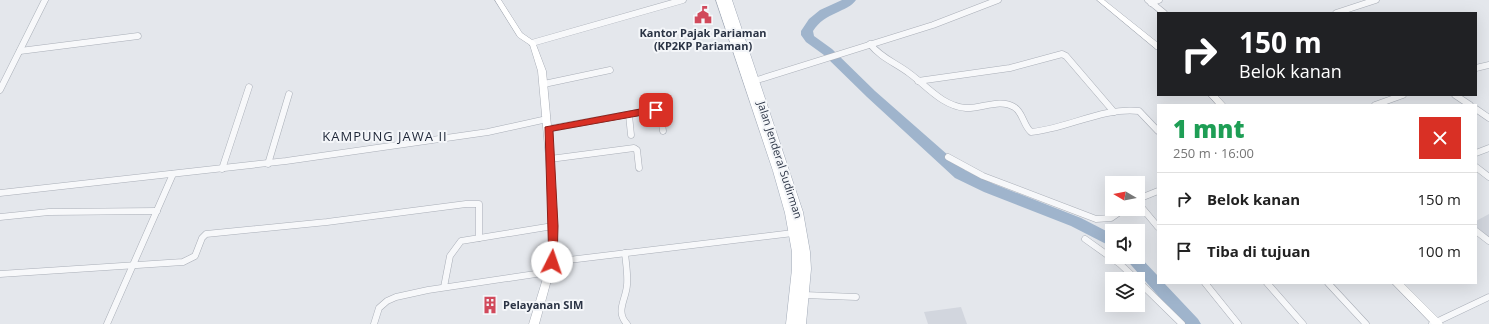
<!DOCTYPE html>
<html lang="id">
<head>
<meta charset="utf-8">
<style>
  body { margin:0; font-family:"Open Sans",sans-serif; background:#f6f6f6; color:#222; height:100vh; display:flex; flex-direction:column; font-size:15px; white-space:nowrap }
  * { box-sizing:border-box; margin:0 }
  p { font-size:13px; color:#767676 }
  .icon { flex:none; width:22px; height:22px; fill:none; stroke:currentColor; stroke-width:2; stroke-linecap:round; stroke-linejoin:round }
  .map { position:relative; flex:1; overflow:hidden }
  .sheet { position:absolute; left:1157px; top:104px; width:320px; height:180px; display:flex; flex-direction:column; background:#fff; border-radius:0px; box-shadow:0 4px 16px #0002 }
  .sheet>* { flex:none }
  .banner { position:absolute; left:1157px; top:12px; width:320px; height:84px; border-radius:0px; box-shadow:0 4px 16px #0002; background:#202124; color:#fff; overflow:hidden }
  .needle { width:26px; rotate:280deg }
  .tools { position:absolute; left:1105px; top:176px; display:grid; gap:8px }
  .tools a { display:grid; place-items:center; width:40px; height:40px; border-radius:0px; background:#fff; box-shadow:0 4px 16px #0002; font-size:20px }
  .pin { position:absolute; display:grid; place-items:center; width:34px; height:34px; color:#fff; margin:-17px; border-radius:8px; box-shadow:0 2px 6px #0006 }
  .me { position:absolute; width:44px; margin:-22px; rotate:4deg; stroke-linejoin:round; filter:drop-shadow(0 0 3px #0008) }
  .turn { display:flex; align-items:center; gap:14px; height:84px; padding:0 16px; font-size:18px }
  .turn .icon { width:52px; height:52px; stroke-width:2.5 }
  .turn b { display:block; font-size:28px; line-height:34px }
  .round { display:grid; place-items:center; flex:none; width:42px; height:42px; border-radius:0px; background:#f6f6f6 }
  .headline { display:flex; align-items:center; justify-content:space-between; height:68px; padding:0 16px }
  h1 { font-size:24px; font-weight:800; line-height:30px; color:#1e9e55 }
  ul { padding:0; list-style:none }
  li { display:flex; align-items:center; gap:12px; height:52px; padding:0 16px; border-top:1px solid #e0e0e0 }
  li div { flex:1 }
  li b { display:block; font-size:15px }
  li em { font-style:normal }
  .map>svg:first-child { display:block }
</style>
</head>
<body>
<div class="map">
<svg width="1489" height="324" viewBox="0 0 1489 324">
  <rect width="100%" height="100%" fill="#e4e7ec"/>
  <g fill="#d2d6de">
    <path d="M1489,214V237L1476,227V221Z"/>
    <path d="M961,307L967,324H928L924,312Z"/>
  </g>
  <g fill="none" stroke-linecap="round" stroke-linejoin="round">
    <g fill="#9fb4cc" fill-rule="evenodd">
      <path d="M842,0H856C848,12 825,12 813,31L814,36L832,49L875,91L965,170L994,184L1081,218L1112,234V247L1071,226L984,192L955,178L867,97L824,55L806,42L801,35V31L809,19L820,10Z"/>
      <path d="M1138,255L1158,276V283H1164L1198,319L1201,324H1183L1124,257H1138Z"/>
    </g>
    <g stroke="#a9aeb7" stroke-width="7">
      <g id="street">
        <path d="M1148,0L1164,13"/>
        <path d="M1151,3L1159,0"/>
        <path d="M1336,13L1376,0"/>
        <path d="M532,43L683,0"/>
        <path d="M870,44C881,58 896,63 909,73C927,86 942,106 966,108C981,109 1000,98 1014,107C1023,112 1023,125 1031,132C1067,129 1102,107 1139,111L1158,131"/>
        <path d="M20,51L138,36"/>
        <path d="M1476,68L1489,65"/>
        <path d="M754,81L933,25L998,0"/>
        <path d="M918,81L1010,68L1062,54L1066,56L1114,112"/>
        <path d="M544,84L610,70"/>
        <path d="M0,90L45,0"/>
        <path d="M1455,95L1470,105"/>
        <path d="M1375,105L1403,95"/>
        <path d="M1476,109L1489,118"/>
        <path d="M629,115L631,135"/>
        <path d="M548,129L657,109L660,111L663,131"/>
        <path d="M1476,153L1489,148"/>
        <path d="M948,157L983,176L1096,219L1111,218L1124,209"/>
        <path d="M550,159L634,148L637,150L639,168"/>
        <path d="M268,164L289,94"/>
        <path d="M1476,167L1489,177"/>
        <path d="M222,169L249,87"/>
        <path d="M0,193L286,161L488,132L547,119"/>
        <path d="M1138,199L1158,191"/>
        <path d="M1138,203L1158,227"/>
        <path d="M0,217L49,212L157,211"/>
        <path d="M1476,231L1489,241"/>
        <path d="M1085,239L1120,264L1136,279"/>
        <path d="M625,253C626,264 628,275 627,285C626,300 615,311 627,324"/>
        <path d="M552,262L793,233"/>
        <path d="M0,274L183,262L195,256L202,238L206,234L327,222L466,204H479V238"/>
        <path d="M1138,281L1182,324"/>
        <path d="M1205,283L1238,324"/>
        <path d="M1267,283L1303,324"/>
        <path d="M1328,283L1366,324"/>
        <path d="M444,287L450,256L461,241L553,226"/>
        <path d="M804,295L856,297"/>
        <path d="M107,324L173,174"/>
        <path d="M374,324L379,308L387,301L396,297L428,290L549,272"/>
        <path d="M1432,324L1489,297"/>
      </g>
    </g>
    <g stroke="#a9aeb7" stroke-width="1">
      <g id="secondary">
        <path d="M495,0H501L522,33L535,42L546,71L554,159L558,249L556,262L539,324H529L548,262L550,249L546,159L538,71L530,45L518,37Z"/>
        <path d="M1097,0H1104L1158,43V49H1156Z"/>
        <path d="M1208,95H1217L1226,105H1217Z"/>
        <path d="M1392,283H1403L1441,321L1443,324H1432Z"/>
      </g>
    </g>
    <g stroke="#a3abb8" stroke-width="1">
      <path id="primary" d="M716,0H724L733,28L724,0H732L803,212L810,252L811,269L806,324H786L792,269V252L785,213L773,171Z"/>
    </g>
    <use href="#street" stroke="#f7f8fa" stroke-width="6"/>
    <use href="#secondary" fill="#fff" fill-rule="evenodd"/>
    <use href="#primary" fill="#fff" fill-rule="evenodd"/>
  </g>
  <path fill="#d93025" stroke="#8d1f18" d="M656,106L660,107V112L553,131L558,226L557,262L556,265H549L545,127Z"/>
  <defs>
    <g id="civic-bare" transform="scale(1.38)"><path d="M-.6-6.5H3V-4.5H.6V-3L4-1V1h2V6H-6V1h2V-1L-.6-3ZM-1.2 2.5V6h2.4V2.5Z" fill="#d1495b" stroke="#f4f6f9" stroke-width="2.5" paint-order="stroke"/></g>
    <g id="building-bare" transform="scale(1.38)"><path d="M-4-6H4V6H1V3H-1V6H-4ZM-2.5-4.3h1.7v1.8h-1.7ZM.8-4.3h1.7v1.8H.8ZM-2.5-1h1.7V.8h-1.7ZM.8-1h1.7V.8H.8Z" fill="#d1495b" stroke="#f4f6f9" stroke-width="2.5" paint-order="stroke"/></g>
  </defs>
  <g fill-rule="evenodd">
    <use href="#civic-bare" x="703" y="15"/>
    <use href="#building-bare" x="490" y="305"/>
  </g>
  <g text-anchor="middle" stroke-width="4" stroke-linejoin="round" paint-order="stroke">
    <g font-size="11" font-weight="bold" fill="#2b3445" stroke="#f4f6f9">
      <text x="703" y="37">Kantor Pajak Pariaman<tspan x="703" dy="13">(KP2KP Pariaman)</tspan></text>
      <text x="503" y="309" text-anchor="start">Pelayanan SIM</text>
    </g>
    <g font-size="11" fill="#2b3445" stroke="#f4f6f9">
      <text transform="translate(780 160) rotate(72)" y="4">Jalan Jenderal Sudirman</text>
    </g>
    <g font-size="13" letter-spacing="1" fill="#1d2536" stroke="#f4f6f9">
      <text x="385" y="141">KAMPUNG JAWA II</text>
    </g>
  </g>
</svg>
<div class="tools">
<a><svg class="needle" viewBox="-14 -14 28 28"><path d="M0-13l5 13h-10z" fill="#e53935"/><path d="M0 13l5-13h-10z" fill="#767676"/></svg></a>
<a><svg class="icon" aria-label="sound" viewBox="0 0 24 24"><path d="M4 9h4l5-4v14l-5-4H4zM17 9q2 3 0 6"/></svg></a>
<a><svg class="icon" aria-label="layers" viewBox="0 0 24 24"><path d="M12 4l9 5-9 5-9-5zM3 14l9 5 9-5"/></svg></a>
</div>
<div class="pin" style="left:656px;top:110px;background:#d93025"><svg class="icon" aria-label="arrive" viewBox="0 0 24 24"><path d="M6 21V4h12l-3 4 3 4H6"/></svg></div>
<svg class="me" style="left:552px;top:262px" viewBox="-20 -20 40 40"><circle r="19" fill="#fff"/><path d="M0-13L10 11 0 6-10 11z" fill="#d93025"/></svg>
<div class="banner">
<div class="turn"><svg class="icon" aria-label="right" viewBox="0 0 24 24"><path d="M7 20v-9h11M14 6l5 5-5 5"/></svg><div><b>150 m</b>Belok kanan</div></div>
</div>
<section class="sheet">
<div class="headline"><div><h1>1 mnt</h1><p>250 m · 16:00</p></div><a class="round" style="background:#d93025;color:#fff"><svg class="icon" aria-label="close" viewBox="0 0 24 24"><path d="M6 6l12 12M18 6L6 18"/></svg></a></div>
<ul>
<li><svg class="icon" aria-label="right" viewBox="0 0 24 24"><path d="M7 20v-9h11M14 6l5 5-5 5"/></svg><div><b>Belok kanan</b></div><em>150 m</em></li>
<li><svg class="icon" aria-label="arrive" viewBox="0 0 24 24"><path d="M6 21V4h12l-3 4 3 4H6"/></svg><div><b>Tiba di tujuan</b></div><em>100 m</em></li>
</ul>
</section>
</div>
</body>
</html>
